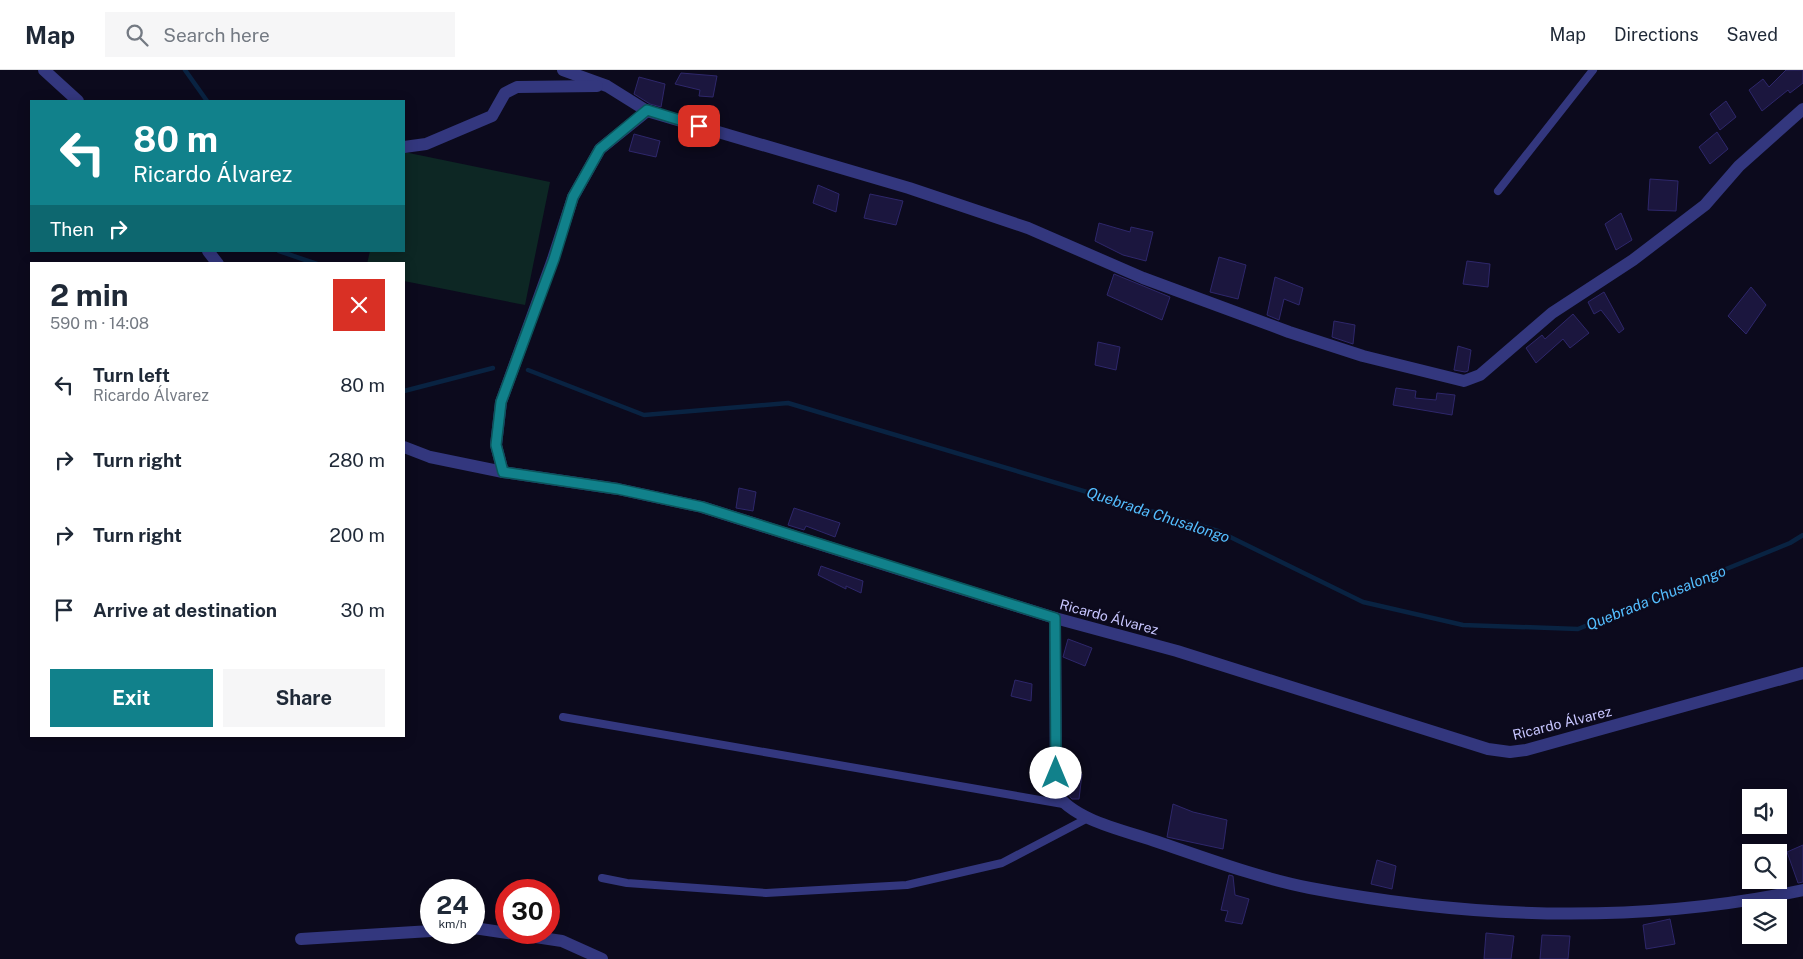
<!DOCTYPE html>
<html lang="en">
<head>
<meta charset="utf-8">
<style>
  body { margin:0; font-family:"Public Sans",sans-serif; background:#f6f6f7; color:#1f2937; height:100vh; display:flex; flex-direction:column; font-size:19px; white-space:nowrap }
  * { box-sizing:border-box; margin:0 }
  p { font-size:16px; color:#747a83 }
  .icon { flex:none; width:28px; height:28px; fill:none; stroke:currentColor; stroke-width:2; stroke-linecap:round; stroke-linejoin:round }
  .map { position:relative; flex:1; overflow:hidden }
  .panel { position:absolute; left:30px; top:192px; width:375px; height:475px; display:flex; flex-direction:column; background:#fff; border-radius:0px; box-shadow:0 2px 12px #0003 }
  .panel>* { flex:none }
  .top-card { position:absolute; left:30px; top:30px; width:375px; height:152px; border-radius:0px; box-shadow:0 2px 12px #0003; background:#11818b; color:#fff; overflow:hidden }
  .controls { position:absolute; left:1742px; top:719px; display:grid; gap:10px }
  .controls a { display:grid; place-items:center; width:45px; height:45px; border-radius:0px; background:#fff; box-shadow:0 2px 12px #0003; font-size:25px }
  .speed { position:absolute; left:420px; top:809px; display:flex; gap:10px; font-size:25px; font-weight:700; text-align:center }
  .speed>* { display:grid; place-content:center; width:65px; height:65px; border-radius:50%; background:#fff; box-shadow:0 2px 12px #0003; line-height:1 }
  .speed small { font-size:12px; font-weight:400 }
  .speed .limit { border:8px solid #d22; background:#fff; color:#111 }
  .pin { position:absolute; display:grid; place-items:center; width:42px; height:42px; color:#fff; margin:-21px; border-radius:10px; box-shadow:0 2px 8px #0006 }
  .me { position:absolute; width:55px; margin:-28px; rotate:0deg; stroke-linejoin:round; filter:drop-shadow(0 0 4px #0008) }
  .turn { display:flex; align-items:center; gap:18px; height:105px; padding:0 20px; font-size:22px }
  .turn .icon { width:65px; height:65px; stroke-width:2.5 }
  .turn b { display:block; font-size:35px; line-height:42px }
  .then { display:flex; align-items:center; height:48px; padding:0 20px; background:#0003; gap:10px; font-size:19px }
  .round { display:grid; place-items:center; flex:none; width:52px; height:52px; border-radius:0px; background:#f6f6f7 }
  .summary { display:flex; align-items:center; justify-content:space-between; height:85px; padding:0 20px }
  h1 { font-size:30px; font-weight:700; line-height:38px }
  .primary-button { display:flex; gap:10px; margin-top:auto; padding:10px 20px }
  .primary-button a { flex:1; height:58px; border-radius:0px; background:#11818b; color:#fff; font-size:20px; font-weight:700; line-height:58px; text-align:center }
  .primary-button a+a { background:#f6f6f7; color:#1f2937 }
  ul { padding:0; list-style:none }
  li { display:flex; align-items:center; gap:15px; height:75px; padding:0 20px }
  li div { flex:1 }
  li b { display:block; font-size:19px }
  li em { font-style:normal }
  header { display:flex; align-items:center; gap:30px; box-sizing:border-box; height:70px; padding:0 25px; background:#fff; border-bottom:1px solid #e0e1e3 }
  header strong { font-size:24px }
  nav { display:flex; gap:28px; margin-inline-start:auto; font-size:18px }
  .search { width:350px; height:45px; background:#f6f6f7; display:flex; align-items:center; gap:12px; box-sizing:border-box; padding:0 18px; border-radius:0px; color:#747a83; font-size:19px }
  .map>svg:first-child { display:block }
</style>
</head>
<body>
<header>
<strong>Map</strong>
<div class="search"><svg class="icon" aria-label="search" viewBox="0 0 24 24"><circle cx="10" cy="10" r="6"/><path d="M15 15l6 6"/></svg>Search here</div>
<nav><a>Map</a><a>Directions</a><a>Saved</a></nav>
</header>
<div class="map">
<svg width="1803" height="889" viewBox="0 0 1803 889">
  <rect width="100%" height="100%" fill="#0c0a1d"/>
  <path fill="#0d2724" d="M404,82L550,112L525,235L404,211V194H367L370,181H404Z"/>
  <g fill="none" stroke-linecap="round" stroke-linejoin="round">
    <g stroke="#092342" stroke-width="4.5">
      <path d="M185,0L207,31"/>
      <path d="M279,181L317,194"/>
      <path d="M528,300L644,345L788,333L1218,461L1363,532L1463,555L1578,559L1790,473L1803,465"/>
      <path d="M404,321L493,298"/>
    </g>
  </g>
  <g fill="#1b163e" stroke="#2e276b">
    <path d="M1786,0H1803V13L1790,23L1788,20L1762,41L1749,20L1763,9L1769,17Z"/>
    <path d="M681,3L717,6L713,27L699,26L700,20L675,14Z"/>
    <path d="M639,7L665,14L661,37L650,34L634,24Z"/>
    <path d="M1726,31L1736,47L1720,60L1710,44Z"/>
    <path d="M1717,62L1728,79L1710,94L1699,77Z"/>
    <path d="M634,64L660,71L656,87L629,81Z"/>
    <path d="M1650,109L1678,111L1676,141L1648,140Z"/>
    <path d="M818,115L839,124L836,142L813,133Z"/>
    <path d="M870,124L903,131L896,155L864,148Z"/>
    <path d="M1621,143L1632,170L1616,180L1605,154Z"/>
    <path d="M1099,153L1130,162L1131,157L1153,162L1146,191L1123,185L1095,171Z"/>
    <path d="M1219,187L1246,195L1238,229L1210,222Z"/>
    <path d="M1467,191L1490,194L1488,217L1463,214Z"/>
    <path d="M1114,204L1170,227L1162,250L1107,225Z"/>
    <path d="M1275,207L1303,218L1299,235L1284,229L1279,250L1267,245Z"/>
    <path d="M1751,217L1766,235L1746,264L1728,246Z"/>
    <path d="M1604,222L1624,259L1619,263L1601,240L1594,244L1588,232Z"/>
    <path d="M1573,244L1589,263L1570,278L1563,269L1536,293L1526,278L1542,265L1545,269Z"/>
    <path d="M1334,251L1355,255L1353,274L1332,267Z"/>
    <path d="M1098,272L1120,277L1116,300L1095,295Z"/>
    <path d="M1458,276L1471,280L1468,301L1465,302L1454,300Z"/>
    <path d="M1396,318L1416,321L1415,328L1436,330L1437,323L1455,325L1452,345L1393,335Z"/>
    <path d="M739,418L756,422L753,441L736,438Z"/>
    <path d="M794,438L840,453L835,467L806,456L804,460L788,455Z"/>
    <path d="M821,496L863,511L861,523L846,516V519L818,505Z"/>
    <path d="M1068,569L1092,578L1085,596L1063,587Z"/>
    <path d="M1015,610L1032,614L1031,631L1011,626Z"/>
    <path d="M1064,702L1082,704L1079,729H1072L1064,720Z"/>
    <path d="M1173,734L1193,742L1227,750L1223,779L1167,767Z"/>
    <path d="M1803,775V812L1798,813L1787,782Z"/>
    <path d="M1377,790L1396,796L1392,819L1371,814Z"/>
    <path d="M1229,805L1233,806L1235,825L1249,829L1242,854L1225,851L1228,841L1221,840Z"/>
    <path d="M1670,849L1675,874L1646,879L1643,855Z"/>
    <path d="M1486,863L1514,866L1511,889H1484Z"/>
    <path d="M1542,865L1570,866L1568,889H1540Z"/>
  </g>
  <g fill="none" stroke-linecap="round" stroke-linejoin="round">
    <g stroke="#33377e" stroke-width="8">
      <path d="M1498,121L1593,0"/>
      <path d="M563,647L1063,734"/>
      <path d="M602,808L627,813L766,823L907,815L1002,793L1088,748"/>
    </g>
    <g stroke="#33377e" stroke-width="12">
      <path d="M44,0L78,31"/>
      <path d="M563,0L607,16L647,41L909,118L1028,158L1143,208L1289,262L1363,286L1464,311L1480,305L1552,243L1633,190L1705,135L1739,96L1803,39"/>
      <path d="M404,77L426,74L492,46L505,23L517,17L597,16"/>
      <path d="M208,181L218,194"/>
      <path d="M404,377L430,387L503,402L618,419L702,437L939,512L1055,548L1177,581L1488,679L1510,682L1526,680L1803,603"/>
      <path d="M503,402L496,375L501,332L553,189L573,127L600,79L647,41"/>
      <path d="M1055,548L1056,723C1074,751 1127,761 1158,772C1208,789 1259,808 1310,818C1473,849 1641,854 1803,820"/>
      <path d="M474,858L562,871L602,889"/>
      <path d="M301,869L431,861"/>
    </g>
  </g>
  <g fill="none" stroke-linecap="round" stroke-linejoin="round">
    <g stroke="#0b545a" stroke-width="12">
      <path id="route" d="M699,56L647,40L600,79L573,127L554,189L501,332L496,375L503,402L618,419L702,437L1055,548L1056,703"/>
    </g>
    <use href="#route" stroke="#11818b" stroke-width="9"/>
  </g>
  <g text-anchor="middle" stroke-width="4.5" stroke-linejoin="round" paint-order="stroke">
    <g font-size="14" fill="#c8c6ff" stroke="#0c0a1d">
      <text transform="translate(1109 547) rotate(15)" y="5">Ricardo Álvarez</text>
      <text transform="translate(1562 653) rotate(-14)" y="5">Ricardo Álvarez</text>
    </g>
    <g font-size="15" font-style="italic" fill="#54beff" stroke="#0c0a1d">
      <text transform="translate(1158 445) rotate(18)" y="5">Quebrada Chusalongo</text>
      <text transform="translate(1656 528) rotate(-22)" y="5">Quebrada Chusalongo</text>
    </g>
  </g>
</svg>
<div class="controls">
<a><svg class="icon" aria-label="sound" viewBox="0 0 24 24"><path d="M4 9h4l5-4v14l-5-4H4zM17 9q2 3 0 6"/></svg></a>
<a><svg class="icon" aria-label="search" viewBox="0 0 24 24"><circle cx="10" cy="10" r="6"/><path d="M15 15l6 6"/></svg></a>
<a><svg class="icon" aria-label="layers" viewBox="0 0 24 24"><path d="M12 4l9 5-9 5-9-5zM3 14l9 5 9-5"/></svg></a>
</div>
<div class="speed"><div>24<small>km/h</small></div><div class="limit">30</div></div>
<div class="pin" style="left:699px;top:56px;background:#d93025"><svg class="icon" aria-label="arrive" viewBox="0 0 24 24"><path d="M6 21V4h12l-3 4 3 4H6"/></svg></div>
<svg class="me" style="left:1056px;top:703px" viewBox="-20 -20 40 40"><circle r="19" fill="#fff"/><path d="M0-13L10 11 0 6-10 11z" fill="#11818b"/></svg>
<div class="top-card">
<div class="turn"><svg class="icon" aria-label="left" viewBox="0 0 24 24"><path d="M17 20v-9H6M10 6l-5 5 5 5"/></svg><div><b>80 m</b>Ricardo Álvarez</div></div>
<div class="then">Then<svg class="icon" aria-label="right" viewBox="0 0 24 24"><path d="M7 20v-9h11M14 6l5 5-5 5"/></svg></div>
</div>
<section class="panel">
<div class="summary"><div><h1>2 min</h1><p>590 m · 14:08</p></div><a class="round" style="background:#d93025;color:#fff"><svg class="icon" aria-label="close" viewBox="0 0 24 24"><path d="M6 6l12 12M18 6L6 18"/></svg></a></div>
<ul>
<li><svg class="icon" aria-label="left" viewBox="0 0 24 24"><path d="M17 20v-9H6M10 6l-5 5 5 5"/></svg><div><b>Turn left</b><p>Ricardo Álvarez</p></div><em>80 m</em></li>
<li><svg class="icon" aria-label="right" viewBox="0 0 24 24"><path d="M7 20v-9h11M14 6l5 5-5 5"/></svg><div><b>Turn right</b></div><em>280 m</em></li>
<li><svg class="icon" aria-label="right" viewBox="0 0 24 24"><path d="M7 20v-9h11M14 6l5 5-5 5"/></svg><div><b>Turn right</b></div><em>200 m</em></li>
<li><svg class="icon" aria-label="arrive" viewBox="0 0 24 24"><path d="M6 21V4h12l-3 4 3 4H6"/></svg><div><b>Arrive at destination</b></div><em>30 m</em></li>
</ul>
<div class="primary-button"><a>Exit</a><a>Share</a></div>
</section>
</div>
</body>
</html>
